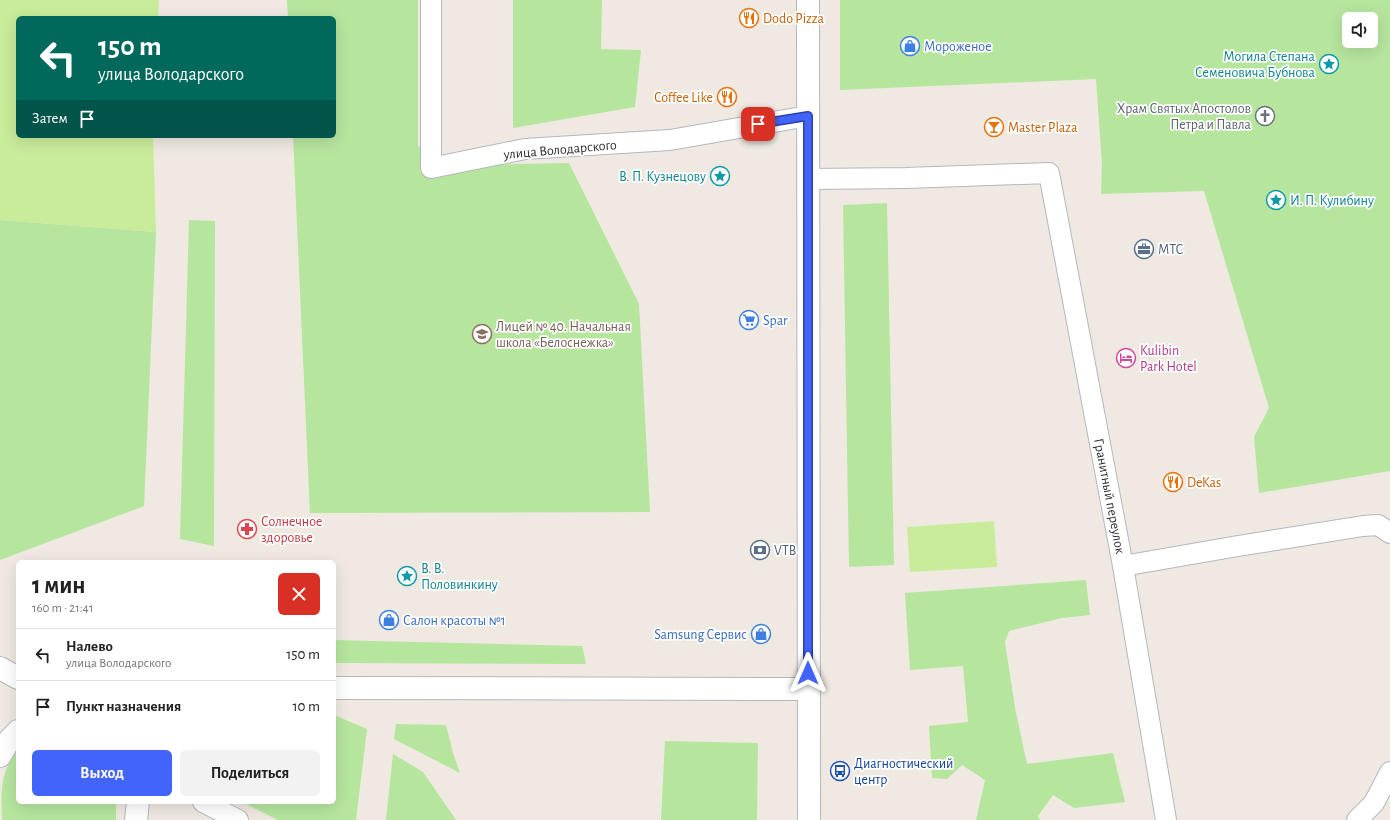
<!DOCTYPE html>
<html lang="ru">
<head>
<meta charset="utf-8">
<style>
  body { margin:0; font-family:"Alegreya Sans",sans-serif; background:#f2f2f2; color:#222; height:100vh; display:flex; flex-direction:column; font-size:15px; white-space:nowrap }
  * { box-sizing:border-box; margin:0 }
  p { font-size:13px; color:#767676 }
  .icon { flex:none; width:22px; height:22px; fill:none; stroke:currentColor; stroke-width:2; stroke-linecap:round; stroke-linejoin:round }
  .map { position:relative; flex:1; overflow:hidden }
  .panel { position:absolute; left:16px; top:560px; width:320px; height:244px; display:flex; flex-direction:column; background:#fff; border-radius:6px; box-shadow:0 4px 16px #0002 }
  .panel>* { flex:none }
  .guide { position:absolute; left:16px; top:16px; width:320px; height:122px; border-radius:6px; box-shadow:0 4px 16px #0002; background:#00695c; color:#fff; overflow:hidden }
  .fabs { position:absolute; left:1342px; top:12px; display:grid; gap:8px }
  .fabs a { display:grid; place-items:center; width:36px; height:36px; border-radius:6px; background:#fff; box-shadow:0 4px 16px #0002; font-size:20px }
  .pin { position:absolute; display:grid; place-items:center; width:34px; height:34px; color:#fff; margin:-17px; border-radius:8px; box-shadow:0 2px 6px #0006 }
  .me { position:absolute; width:44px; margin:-22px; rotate:0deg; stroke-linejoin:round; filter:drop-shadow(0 0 3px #0008) }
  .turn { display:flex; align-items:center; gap:14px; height:84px; padding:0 16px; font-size:18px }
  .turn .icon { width:52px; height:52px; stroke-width:2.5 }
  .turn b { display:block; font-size:28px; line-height:34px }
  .then { display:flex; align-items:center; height:38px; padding:0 16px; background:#0003; gap:8px; font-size:15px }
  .round { display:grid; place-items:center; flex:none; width:42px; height:42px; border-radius:6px; background:#f2f2f2 }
  .overview { display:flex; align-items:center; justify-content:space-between; height:68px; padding:0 16px }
  h1 { font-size:24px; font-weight:700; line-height:30px }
  .cta { display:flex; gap:8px; margin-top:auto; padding:8px 16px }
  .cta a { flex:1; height:46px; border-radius:6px; background:#4264fb; color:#fff; font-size:16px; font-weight:700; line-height:46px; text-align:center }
  .cta a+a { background:#f2f2f2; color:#222 }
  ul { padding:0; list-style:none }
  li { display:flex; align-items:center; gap:12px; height:52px; padding:0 16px; border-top:1px solid #e0e0e0 }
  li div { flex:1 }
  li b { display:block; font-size:15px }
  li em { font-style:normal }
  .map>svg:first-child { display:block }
</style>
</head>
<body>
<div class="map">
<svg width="1390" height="820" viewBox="0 0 1390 820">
  <rect width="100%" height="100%" fill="#efe9e1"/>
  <g fill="#b6e59e" fill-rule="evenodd">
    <path d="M287,0H418V145L430,166L569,163L639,304L650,512L310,513L293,136H334V18H288Z"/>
    <path d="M513,0H602L601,49L641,50L635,107L513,128Z"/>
    <path d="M840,0H1390V471L1259,493L1254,437L1269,408L1204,191L1101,194L1102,164L1096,79L840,90ZM1349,19H1371V41H1349Z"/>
    <path d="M887,203L894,565L849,567L843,205Z"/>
    <path d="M0,220L156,232L144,506L0,560Z"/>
    <path d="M189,220L215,221L214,546L180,539Z"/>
    <path d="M1086,580L1090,615L1062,618L1009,631L1005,642L1015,708L1027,764L1113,753L1125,802L1074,808L1053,795L1038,816L1040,820H976L985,780L962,765L947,779L932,778L929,726L968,722L963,666L910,670L905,593Z"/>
    <path d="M334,640L582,646L586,664L334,663Z"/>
    <path d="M334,715L367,729L356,820H278L242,802H334Z"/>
    <path d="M396,724L446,725L453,753L460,773L394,739Z"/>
    <path d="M665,741L758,743L757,820H661Z"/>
    <path d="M18,751V802H116V820H2C1,793 0,770 18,751Z"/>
    <path d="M393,754L423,772L456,820H386Z"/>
  </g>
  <g fill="#c9ec9a">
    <path d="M0,0H159L158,18H18V136H153L156,232L0,220Z"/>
    <path d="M994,521L997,567L910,572L907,527Z"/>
  </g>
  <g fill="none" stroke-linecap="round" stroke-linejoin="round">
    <g stroke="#b4b7c1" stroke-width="22">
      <g id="street">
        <path d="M431,0V168L525,149L670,140L808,116"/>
        <path d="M808,179L906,178L1049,173L1123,566L1166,820"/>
        <path d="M1123,566L1238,546L1363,526L1378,525L1390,533"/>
        <path d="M203,802L238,820"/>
        <path d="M1357,820L1374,803L1390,772"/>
      </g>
    </g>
    <g stroke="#b4b7c1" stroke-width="24">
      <g id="secondary">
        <path d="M808,0L809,820"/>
        <path d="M0,668L18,678"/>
        <path d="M334,688L808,689"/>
        <path d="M0,756L10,739L18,731"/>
        <path d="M136,820L138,802"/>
      </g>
    </g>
    <use href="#street" stroke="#fff" stroke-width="20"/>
    <use href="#secondary" stroke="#fff" stroke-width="22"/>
  </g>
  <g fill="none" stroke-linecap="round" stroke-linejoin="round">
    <g stroke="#2b41a3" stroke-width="10">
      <path id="route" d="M758,124L808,116V673"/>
    </g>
    <use href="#route" stroke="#4264fb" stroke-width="7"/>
  </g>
  <defs>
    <g id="restaurant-ring" transform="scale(1)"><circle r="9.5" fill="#fff" stroke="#e8710a" stroke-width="1.5"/><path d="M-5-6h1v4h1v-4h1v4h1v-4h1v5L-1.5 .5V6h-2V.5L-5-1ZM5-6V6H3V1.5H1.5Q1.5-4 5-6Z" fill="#e8710a"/></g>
    <g id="shop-ring" transform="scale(1)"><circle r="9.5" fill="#fff" stroke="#3f7fe0" stroke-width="1.5"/><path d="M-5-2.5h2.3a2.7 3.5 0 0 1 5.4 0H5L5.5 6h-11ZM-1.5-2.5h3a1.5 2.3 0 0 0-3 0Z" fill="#3f7fe0"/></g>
    <g id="sight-ring" transform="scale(1)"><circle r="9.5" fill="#fff" stroke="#0f9aa8" stroke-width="1.5"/><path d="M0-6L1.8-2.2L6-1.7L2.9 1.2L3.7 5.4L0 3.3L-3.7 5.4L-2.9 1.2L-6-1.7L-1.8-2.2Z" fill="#0f9aa8"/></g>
    <g id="church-ring" transform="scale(1)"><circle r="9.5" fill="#fff" stroke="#6b7280" stroke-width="1.5"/><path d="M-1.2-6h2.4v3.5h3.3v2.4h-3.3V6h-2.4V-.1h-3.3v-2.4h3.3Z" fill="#6b7280"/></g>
    <g id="bar-ring" transform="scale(1)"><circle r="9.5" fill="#fff" stroke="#e8710a" stroke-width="1.5"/><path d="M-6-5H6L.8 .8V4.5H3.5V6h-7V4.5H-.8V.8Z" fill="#e8710a"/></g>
    <g id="office-ring" transform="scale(1)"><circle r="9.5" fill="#fff" stroke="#5c6f8a" stroke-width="1.5"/><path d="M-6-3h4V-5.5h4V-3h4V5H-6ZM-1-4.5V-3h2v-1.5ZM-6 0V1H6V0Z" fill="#5c6f8a"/></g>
    <g id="supermarket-ring" transform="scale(1)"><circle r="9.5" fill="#fff" stroke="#3f7fe0" stroke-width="1.5"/><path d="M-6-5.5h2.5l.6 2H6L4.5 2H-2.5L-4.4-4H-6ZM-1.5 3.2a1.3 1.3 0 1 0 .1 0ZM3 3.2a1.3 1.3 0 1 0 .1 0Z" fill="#3f7fe0"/></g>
    <g id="school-ring" transform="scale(1)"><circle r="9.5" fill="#fff" stroke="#8d6e63" stroke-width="1.5"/><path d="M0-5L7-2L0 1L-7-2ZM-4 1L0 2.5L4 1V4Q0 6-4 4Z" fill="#8d6e63"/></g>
    <g id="hotel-ring" transform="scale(1)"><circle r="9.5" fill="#fff" stroke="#d1479c" stroke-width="1.5"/><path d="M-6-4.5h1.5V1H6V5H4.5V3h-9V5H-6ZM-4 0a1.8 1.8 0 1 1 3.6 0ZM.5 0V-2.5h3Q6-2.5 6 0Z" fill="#d1479c"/></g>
    <g id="pharmacy-ring" transform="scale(1)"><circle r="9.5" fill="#fff" stroke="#e0444e" stroke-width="1.5"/><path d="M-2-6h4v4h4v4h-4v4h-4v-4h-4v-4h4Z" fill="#e0444e"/></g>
    <g id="bank-ring" transform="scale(1)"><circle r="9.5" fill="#fff" stroke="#5c6f8a" stroke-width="1.5"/><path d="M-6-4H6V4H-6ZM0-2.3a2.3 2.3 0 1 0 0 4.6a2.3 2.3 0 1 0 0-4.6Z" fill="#5c6f8a"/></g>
    <g id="bus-ring" transform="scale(1)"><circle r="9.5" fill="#fff" stroke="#1a4fb4" stroke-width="1.5"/><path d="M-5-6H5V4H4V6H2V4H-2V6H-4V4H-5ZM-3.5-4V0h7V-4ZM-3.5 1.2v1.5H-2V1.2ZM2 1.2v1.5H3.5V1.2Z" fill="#1a4fb4"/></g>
  </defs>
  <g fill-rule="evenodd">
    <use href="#restaurant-ring" x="749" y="18"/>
    <use href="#shop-ring" x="910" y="46"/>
    <use href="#sight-ring" x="1329" y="64"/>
    <use href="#restaurant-ring" x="727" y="97"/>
    <use href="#church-ring" x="1265" y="116"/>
    <use href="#bar-ring" x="994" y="127"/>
    <use href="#sight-ring" x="720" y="176"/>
    <use href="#sight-ring" x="1276" y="200"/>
    <use href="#office-ring" x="1144" y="249"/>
    <use href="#supermarket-ring" x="749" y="320"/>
    <use href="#school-ring" x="482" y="334"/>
    <use href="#hotel-ring" x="1126" y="358"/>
    <use href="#restaurant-ring" x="1173" y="482"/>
    <use href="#pharmacy-ring" x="247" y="529"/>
    <use href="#bank-ring" x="760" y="550"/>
    <use href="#sight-ring" x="407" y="576"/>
    <use href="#shop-ring" x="389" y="620"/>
    <use href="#shop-ring" x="761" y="634"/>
    <use href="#bus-ring" x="840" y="771"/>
  </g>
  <g text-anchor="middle" stroke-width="3.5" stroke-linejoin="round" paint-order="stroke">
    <g font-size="14" fill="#c56008" stroke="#fff" text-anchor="start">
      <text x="763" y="23">Dodo Pizza</text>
      <text x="713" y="102" text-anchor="end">Coffee Like</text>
      <text x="1008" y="132">Master Plaza</text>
      <text x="1187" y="487">DeKas</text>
    </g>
    <g font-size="14" fill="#366cbe" stroke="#fff" text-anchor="start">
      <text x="924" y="51">Мороженое</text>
      <text x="763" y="325">Spar</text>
      <text x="403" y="625">Салон красоты №1</text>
      <text x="747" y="639" text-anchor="end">Samsung Сервис</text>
    </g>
    <g font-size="14" fill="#0d838f" stroke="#fff" text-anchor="end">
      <text x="1315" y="61">Могила Степана<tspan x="1315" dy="16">Семеновича Бубнова</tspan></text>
      <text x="706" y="181">В. П. Кузнецову</text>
      <text x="1290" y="205" text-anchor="start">И. П. Кулибину</text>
      <text x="421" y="573" text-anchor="start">В. В.<tspan x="421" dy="16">Половинкину</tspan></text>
    </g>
    <g font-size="14" fill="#5b616d" stroke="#fff" text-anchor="end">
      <text x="1251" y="113">Храм Святых Апостолов<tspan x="1251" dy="16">Петра и Павла</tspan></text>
    </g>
    <g font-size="14" fill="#2e2e2e" stroke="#fff">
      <text transform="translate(560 149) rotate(-5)" y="5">улица Володарского</text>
      <text transform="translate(1110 496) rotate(79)" y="5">Гранитный переулок</text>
    </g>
    <g font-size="14" fill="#4e5e75" stroke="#fff" text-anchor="start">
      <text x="1158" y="254">МТС</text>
      <text x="774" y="555">VTB</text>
    </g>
    <g font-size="14" fill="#785e54" stroke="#fff" text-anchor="start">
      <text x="496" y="331">Лицей № 40. Начальная<tspan x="496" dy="16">школа «Белоснежка»</tspan></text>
    </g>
    <g font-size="14" fill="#b23c85" stroke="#fff" text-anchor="start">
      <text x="1140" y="355">Kulibin<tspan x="1140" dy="16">Park Hotel</tspan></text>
    </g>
    <g font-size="14" fill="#be3a42" stroke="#fff" text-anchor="start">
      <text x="261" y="526">Солнечное<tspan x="261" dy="16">здоровье</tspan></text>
    </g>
    <g font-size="14" fill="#164399" stroke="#fff" text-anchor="start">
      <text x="854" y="768">Диагностический<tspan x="854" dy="16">центр</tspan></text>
    </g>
  </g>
</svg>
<div class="fabs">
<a><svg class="icon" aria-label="sound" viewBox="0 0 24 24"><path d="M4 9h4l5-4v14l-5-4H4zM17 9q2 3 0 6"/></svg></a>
</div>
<div class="pin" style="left:758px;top:124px;background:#d93025"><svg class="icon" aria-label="arrive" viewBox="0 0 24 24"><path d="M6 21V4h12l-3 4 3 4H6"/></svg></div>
<svg class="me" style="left:808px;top:673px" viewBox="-20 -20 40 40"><path d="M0-17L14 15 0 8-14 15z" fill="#4264fb" stroke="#fff" stroke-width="4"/></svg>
<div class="guide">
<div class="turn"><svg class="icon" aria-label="left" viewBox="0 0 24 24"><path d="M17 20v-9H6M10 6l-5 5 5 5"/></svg><div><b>150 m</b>улица Володарского</div></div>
<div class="then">Затем<svg class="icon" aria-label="arrive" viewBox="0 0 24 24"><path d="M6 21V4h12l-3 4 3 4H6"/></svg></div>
</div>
<section class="panel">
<div class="overview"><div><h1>1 мин</h1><p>160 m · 21:41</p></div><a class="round" style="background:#d93025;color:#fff"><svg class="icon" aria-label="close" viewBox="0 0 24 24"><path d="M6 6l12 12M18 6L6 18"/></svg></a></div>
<ul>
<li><svg class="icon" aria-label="left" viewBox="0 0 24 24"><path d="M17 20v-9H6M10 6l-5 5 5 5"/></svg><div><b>Налево</b><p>улица Володарского</p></div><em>150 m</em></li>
<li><svg class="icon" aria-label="arrive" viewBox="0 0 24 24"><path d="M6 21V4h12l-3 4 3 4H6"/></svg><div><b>Пункт назначения</b></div><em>10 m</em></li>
</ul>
<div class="cta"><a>Выход</a><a>Поделиться</a></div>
</section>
</div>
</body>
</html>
